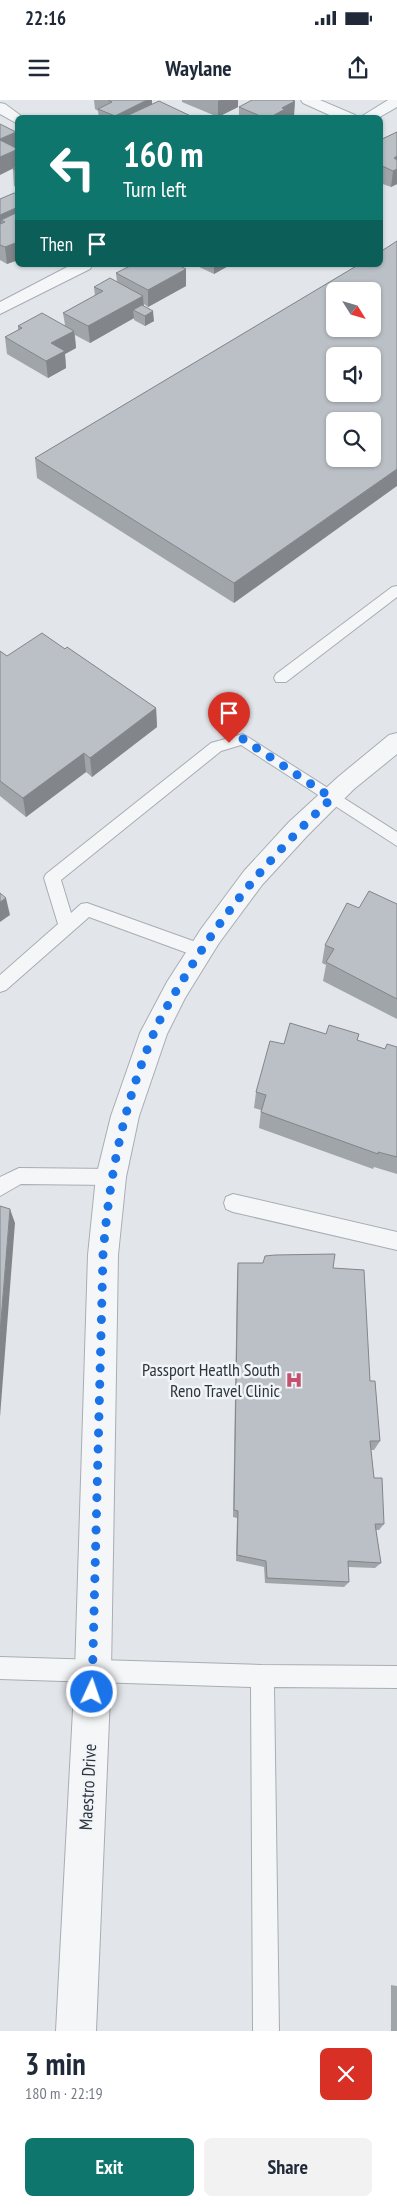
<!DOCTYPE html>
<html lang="en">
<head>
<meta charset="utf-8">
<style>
  body { margin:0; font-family:"PT Sans Narrow",sans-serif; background:#f2f2f3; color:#1f2937; height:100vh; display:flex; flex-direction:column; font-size:19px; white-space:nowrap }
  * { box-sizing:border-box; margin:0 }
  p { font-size:16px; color:#747a83 }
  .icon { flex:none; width:28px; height:28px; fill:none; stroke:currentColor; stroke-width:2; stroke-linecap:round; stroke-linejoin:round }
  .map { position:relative; height:1931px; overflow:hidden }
  .panel { display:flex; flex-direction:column; background:#fff; flex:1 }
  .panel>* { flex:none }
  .top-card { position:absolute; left:15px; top:15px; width:368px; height:152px; border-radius:8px; box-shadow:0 1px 4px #0004; background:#0f766e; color:#fff; overflow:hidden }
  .needle { width:32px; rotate:127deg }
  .buttons { position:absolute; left:326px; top:182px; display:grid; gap:10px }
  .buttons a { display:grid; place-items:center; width:55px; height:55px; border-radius:8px; background:#fff; box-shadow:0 1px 4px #0004; font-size:25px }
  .pin { position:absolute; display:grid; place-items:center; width:42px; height:42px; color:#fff; margin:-51px -21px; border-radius:50% 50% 50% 0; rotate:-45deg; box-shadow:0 0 5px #0007 }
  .pin .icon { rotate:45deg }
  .me { position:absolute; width:55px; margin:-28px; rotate:3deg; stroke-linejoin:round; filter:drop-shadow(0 0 4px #0008) }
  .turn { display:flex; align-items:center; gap:18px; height:105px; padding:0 25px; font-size:22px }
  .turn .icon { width:65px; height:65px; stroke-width:2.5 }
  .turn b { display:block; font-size:35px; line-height:42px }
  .then { display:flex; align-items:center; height:48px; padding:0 25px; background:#0003; gap:10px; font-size:19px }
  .round { display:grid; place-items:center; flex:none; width:52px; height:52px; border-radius:8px; background:#f2f2f3 }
  .headline { display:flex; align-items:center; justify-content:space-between; height:85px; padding:0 25px }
  h1 { font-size:30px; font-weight:600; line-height:38px }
  .action { display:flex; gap:10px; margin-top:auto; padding:10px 25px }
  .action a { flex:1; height:58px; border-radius:8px; background:#0f766e; color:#fff; font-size:20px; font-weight:600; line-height:58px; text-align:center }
  .action a+a { background:#f2f2f3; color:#1f2937 }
  .status { display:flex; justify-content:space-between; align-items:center; height:35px; padding:0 25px; background:#fff; direction:ltr }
  .status svg { height:14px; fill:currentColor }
  header { display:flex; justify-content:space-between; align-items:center; height:65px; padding:0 25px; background:#fff; font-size:22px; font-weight:600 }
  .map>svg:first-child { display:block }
</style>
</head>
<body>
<div class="status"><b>22:16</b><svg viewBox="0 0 49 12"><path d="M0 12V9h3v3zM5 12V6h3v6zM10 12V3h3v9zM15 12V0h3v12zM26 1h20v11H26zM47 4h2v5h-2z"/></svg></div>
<header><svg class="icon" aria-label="menu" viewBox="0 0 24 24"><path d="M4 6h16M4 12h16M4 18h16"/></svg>Waylane<svg class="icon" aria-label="share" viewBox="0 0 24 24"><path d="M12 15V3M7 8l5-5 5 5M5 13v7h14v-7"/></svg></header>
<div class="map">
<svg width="397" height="1931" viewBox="0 0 397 1931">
  <rect width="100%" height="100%" fill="#e2e6ea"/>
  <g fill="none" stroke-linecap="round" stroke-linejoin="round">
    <g stroke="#a8adb4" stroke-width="2">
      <g id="service">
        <path d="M397,486V497L286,582H276L274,578L276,574L392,487Z"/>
        <path d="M243,634L397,732V746L241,645L221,651L61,780L71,813L81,804L87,803L207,846L209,851L207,856L201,858L89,817L6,890L0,892V875L58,824L44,778L46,774L211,643Z"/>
        <path d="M19,1068L111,1069L118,1071L120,1077L118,1083L111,1085L21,1084L0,1096V1077Z"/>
        <path d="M233,1094L397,1132V1150L233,1112L226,1109L224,1103L226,1097Z"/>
        <path d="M0,1557L262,1565L397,1566V1588L274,1587L279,1931H253L251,1587L0,1579Z"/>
      </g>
    </g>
    <g stroke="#a8adb4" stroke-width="2">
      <g id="minor">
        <path d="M301,0H320L355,15L357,18H336L303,3Z"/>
        <path d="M388,0H397V7L378,18H359Z"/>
        <path d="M0,3L5,4L24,18H18V24L0,14Z"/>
        <path d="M71,165H92L90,169L0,214V202Z"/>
        <path d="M397,633V654L354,689L307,736L262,785L219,843L185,898L167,934L139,1016L126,1077L118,1155L111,1572L96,1931H56L75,1572L88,1155L96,1077L111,1016L140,933L167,882L201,829L244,771L289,722L338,677L389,635Z"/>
      </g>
    </g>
    <use href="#service" fill="#f5f6f8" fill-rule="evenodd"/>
    <use href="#minor" fill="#f5f6f8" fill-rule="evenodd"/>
  </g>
  <g fill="#a0a5aa">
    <path d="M94,0H152V4L195,18H99L98,11L95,9Z"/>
    <path d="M182,0H238V7L218,17L182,2Z"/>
    <path d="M295,1L293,18H239V7Z"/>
    <path d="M397,32V84L391,87L380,83V40Z"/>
    <path d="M18,67V87L14,86L13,69Z"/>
    <path d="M18,95V160L7,164L0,160V99Z"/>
    <path d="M195,165H230L214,174Z"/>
    <path d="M358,165L234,503L37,378L35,358Z"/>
    <path d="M116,173L186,186L148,207L144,204V206L154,221L145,226L134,220V218L90,243L75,235L76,248L65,254L66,268L48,278L7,254L5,237L18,230V226L65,225L63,213L95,196L94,187L117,182Z"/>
    <path d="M65,549L156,608L157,627L92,677L86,672L26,717L0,696V551L7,556Z"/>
    <path d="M397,804V919L323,881L326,865L322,863L325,845L359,808Z"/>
    <path d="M326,934H359L357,941L385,949L397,947V1074L374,1067L373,1069L259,1028L261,1010L254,1008L256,992L284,944Z"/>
    <path d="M238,1163L333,1168L370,1281L380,1341L374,1350H371L374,1378L384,1424L379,1430H376L381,1463L375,1468L348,1467L349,1482L344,1487L265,1483L264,1467L236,1461L237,1418L233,1417L237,1176Z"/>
    <path d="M391,1885L397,1886V1931H391Z"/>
  </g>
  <g fill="#82868b">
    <path d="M147,0H152V14L145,18H115V16Z"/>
    <path d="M220,0H238V7L218,17V1Z"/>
    <path d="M295,1L294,17L269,18L282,8Z"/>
    <path d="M16,32L17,48L0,51V39Z"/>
    <path d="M18,49V66L0,75V57Z"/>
    <path d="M397,56V84L391,87L393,71L394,58Z"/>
    <path d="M18,107V125L1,120L3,132L0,133V115Z"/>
    <path d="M18,142V160L7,164L5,147Z"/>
    <path d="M214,165H230L214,174Z"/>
    <path d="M186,169V186L148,207V190Z"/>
    <path d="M143,196L144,212L133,210L134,218L90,243L88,226Z"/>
    <path d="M153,211L154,221L145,226V216Z"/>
    <path d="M74,231L76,248L65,254L66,268L48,278L46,261L51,243Z"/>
    <path d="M397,369V386L234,503V483Z"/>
    <path d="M156,608L157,627L92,677L90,658Z"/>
    <path d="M84,653L86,672L26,717L23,698Z"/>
    <path d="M6,798L10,815L0,822V802Z"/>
    <path d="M10,1109L15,1123L0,1317V1233Z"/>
  </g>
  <g fill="#bac0c6" stroke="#82868b" fill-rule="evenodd">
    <path d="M108,0H147L115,16L98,9L112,2Z"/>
    <path d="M252,0H292L295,1L282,8L285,9L269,18H265L239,7Z"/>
    <path d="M159,1L195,18H122Z"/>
    <path d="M0,24L16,32L0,39Z"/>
    <path d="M397,32V56L394,58L397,60V69L393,71L380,65V40Z"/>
    <path d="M0,40L18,49L0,57Z"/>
    <path d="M18,67V72L13,69Z"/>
    <path d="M14,93L18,95V107L0,115V99Z"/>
    <path d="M18,112V142L5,147L0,145V124L5,122L1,120Z"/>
    <path d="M397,141V369L234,483L35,358L358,165H380V152ZM335,191H372V229H335ZM335,256H372V294H335ZM335,321H372V359H335Z"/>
    <path d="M132,165H178L186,169L148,190L116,173Z"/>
    <path d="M110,178L143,196L88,226L63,213L103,191L94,187Z"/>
    <path d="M142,205L153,211L145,216L133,210Z"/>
    <path d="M42,213L74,231L51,243L65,251L46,261L5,237L22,228L18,226Z"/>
    <path d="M42,533L65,549L67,547L156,608L90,658L84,653L23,698L0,681V551L7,556Z"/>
    <path d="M369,791L397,804V899L326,862L334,849L325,845L347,803L359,808Z"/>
    <path d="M0,793L6,798L0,802Z"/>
    <path d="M290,923L326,934L329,925L359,934L357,940L385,949L387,944L397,947V1057L378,1052V1054L261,1012L266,995L256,992L270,941L284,944Z"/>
    <path d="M0,1106L10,1109L0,1233Z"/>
    <path d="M335,1154L333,1168L364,1170L370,1281H375L380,1341H370L374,1378H382L384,1424H375L381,1463L348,1461L349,1482L267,1478L266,1461L237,1455L238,1411L234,1410L238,1163H263L265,1156L275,1155Z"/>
  </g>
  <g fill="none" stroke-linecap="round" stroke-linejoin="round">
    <path stroke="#1a73e8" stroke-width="9" stroke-dasharray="0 16.2" d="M92,1592L103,1155C109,1078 123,1006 153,935C163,911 178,888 192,865C233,800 276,751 332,698L243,639L229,643"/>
  </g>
  <defs>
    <g id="hospital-bare" transform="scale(1.35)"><path d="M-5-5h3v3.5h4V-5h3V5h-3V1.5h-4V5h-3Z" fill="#c4526f" stroke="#f2f5f7" stroke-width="2.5" paint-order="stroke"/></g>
  </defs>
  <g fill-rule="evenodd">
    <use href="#hospital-bare" x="294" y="1280"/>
  </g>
  <g text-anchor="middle" stroke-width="5" stroke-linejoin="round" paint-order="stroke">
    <g font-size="18" fill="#2c3540" stroke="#f2f5f7" text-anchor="end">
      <text x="280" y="1276">Passport Heatlh South<tspan x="280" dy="21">Reno Travel Clinic</tspan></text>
    </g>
    <g font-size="18" fill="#2c3540" stroke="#f2f5f7">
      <text transform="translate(88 1687) rotate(-87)" y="6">Maestro Drive</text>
    </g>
  </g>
</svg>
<div class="buttons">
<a><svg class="needle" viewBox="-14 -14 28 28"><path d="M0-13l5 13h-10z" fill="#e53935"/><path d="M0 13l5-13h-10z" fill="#747a83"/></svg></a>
<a><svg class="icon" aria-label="sound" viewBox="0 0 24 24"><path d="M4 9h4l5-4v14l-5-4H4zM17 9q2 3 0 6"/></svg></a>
<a><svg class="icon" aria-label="search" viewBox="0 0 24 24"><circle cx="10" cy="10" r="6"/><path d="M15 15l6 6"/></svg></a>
</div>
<div class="pin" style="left:229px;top:643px;background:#d93025"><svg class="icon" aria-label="arrive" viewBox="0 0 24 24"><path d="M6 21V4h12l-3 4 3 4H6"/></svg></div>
<svg class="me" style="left:92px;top:1592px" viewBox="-20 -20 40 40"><circle r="17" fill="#1a73e8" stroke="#fff" stroke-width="3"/><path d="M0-11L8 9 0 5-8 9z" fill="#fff"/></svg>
<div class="top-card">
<div class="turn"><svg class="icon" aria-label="left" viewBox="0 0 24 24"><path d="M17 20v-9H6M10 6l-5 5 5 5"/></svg><div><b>160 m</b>Turn left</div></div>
<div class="then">Then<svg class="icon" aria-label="arrive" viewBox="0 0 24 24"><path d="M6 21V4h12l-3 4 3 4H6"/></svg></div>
</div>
</div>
<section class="panel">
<div class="headline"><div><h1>3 min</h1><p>180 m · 22:19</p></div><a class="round" style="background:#d93025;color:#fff"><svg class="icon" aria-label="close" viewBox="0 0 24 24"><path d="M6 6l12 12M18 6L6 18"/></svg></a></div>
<div class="action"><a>Exit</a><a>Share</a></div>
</section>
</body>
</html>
